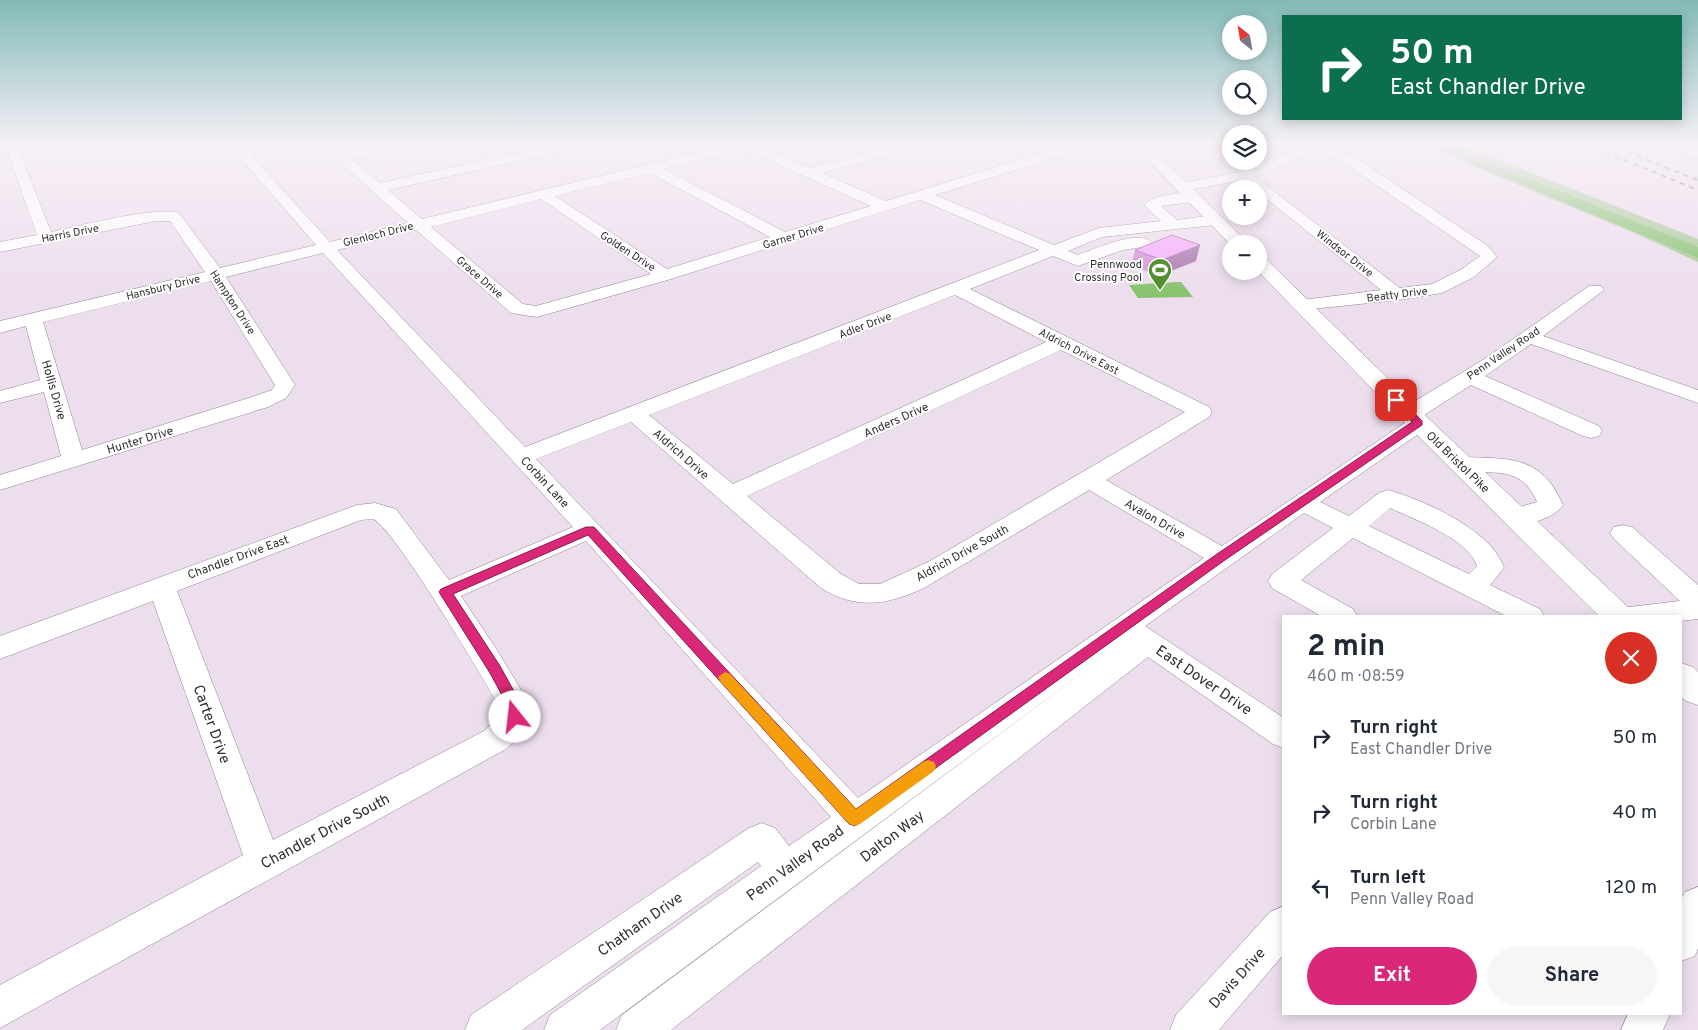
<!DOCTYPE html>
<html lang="en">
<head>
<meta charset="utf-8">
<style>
  body { margin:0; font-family:Overpass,sans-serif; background:#f6f6f7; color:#1f2937; height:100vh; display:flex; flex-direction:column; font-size:19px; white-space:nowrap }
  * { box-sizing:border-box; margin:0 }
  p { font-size:16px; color:#747a83 }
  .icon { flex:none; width:28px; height:28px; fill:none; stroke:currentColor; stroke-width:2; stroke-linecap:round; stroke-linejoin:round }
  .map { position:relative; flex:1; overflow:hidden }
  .side { position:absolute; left:1282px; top:615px; width:400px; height:400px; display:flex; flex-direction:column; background:#fff; border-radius:0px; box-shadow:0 2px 12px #0003 }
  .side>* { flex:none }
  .hud { position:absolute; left:1282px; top:15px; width:400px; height:105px; border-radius:0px; box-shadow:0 2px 12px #0003; background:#0b6e4f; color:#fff; overflow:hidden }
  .needle { width:32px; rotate:330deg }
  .tools { position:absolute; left:1222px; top:15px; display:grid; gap:10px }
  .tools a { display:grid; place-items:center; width:45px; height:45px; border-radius:50%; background:#fff; box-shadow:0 2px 12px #0003; font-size:25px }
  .pin { position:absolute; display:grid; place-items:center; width:42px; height:42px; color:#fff; margin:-21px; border-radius:10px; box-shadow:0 2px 8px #0006 }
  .me { position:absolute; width:55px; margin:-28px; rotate:344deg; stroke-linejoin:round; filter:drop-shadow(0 0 4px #0008) }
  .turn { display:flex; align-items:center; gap:18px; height:105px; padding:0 25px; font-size:22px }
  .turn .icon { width:65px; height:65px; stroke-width:2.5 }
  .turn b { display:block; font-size:35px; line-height:42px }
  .round { display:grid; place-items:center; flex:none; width:52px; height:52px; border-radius:26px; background:#f6f6f7 }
  .overview { display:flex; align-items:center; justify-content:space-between; height:85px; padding:0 25px }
  h1 { font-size:30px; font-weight:700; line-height:38px }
  .action { display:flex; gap:10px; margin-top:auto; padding:10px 25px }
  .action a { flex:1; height:58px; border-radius:30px; background:#db2777; color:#fff; font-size:20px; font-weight:700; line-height:58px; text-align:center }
  .action a+a { background:#f6f6f7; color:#1f2937 }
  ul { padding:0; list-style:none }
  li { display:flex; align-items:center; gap:15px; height:75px; padding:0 25px }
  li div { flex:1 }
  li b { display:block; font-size:19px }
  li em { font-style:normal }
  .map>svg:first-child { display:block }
</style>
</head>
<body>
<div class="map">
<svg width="1698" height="1030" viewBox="0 0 1698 1030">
  <rect width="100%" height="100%" fill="#eddeee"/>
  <path fill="#a7cb98" d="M1422,145H1462L1698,239V262L1639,235Z"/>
  <path fill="#89c36f" d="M1177,282H1181L1193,297L1138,298L1129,285Z"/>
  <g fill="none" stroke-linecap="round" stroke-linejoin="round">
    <path fill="#89c36f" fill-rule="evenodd" d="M1428,145H1445L1698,247V258Z"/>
    <g stroke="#908291" stroke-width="1">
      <g id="minor">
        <path d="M5,145H17L51,232C81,226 153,206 179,213L220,268L316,245L229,145H242L330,242L408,223L321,145H335L344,153L380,145H407L401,149L351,159L380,183L553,145H578L572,149L388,190L422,219L729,145H758L810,168L895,145H916L915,148L822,173L886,201L1054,149L1053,145H1067L1069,149L1064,155L935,195L1054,245L1099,228L1161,221L1144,205C1151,195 1193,189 1200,198L1193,202L1161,206L1177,220L1215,215L1223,220L1215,225L1102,237L1068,251L1078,255C1092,250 1141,228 1151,243L1149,246L1123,250L1078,266L1053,256L970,289L1209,407L1212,412L1209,417L1106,480L1222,546L1409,420L1402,419L1399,414L1402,409L1486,358L1589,286H1601L1604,290L1543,336L1698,390V403L1531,344L1485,376L1599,426L1602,431L1599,436L1591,438L1583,436L1471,385L1421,417L1427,418L1430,423L1427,428L1320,502L1349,516L1379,493L1388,490C1424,500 1493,531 1504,568L1490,585L1540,609L1544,616H1506L1353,538L1301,580L1353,609L1357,616H1321L1272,588L1268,581L1272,574L1333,528L1304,513L1145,626L1284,718V748L1273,744L1148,657L671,1030H616L622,1015L1125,641L600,1030H544L550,1015L761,866L758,862L522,1030H465L471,1015L749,828L762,823L775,828L789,846L831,817L586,541L461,596L497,650L532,708L523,733L506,749L0,1028V985L243,855L153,601L0,659V636L357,505L375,503L396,509L449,580L573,527L323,253L226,277L295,385L286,398L268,407L0,490V475L61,456L44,392L0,403V391L40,380L26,326L0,333V321L205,272L170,221H156L0,252V242L37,235ZM738,151L751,152L871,206L785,232L664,169ZM650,173L770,237L667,269L555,196ZM541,199L651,274L536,306L523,304L431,227ZM920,200L1039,250L525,447L337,250L416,230L511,313L537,317L671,279ZM211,281L275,385L272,390L252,397L82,450L43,322ZM955,295L1046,342L733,484L649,415ZM1061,350L1185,412L930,561L880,584H859L841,574L747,496ZM631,422L821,588C856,610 888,605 924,588L1089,490L1204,558L858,798L536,459ZM1390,508C1414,519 1470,540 1477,566L1469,574L1369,526ZM373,519C393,526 485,681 500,708L498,718L484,731L273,840L177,591L361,520Z"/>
        <path d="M1308,145H1330L1357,159L1488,246L1497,257L1474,277L1442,293L1398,300L1302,310L1296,309L1293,305L1296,301L1302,300L1381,290L1259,193V189H1253L1242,180L1183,191L1176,187L1183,183L1239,172ZM1319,150L1347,165L1480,256L1462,269L1432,284L1400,288L1254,176Z"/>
        <path d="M1665,145H1684L1698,150V158Z"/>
        <path d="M1461,457C1509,459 1541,454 1563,505C1553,520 1523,527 1506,523L1502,517L1506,511L1537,502C1519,460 1487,478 1453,469L1449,464L1453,459Z"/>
        <path d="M1623,525L1632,527L1698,585V619L1681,621V616H1608L1612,609L1680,601L1614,539L1610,533L1614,527Z"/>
        <path d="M1698,887V948L1695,956L1681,961V899L1685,892Z"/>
        <path d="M1284,906V954L1219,1030H1170L1176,1015L1270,912Z"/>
        <path d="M1628,1014H1670L1663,1030H1621Z"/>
      </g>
    </g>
    <g stroke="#908291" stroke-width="1">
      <g id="major">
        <path d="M1133,145H1148L1249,244L1231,245Z"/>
        <path d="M1259,256L1265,258L1428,418L1629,608L1633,616H1599L1410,428L1258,271Z"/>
        <path d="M1681,663L1693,667L1698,672V705L1686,701L1681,697Z"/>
      </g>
    </g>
    <use href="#minor" fill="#fff" fill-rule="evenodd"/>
    <use href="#major" fill="#fff" fill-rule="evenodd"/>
    <g stroke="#857b86" stroke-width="2" stroke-dasharray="5 5" stroke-linecap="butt">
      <path d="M1587,145L1698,190"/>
      <path d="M1609,145L1698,180"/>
    </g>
  </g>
  <path fill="#d497da" d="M1135,250L1196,261L1158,276L1131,265Z"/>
  <path fill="#ac7bb1" d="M1200,245L1196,261L1158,276L1162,260Z"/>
  <path fill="#f6b0fd" stroke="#ac7bb1" d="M1172,235L1200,245L1162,260L1135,250Z"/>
  <linearGradient id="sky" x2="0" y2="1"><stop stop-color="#82bab8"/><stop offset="0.5" stop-color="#f7f0f7"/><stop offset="1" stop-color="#f7f0f7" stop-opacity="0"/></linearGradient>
  <rect width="1698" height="289" fill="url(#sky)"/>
  <path fill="#db2777" stroke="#8e194d" d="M1393,398H1400L1422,421V425L1225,560L855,826L849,824L588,535L453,594L500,666L521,704L523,708L520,721H510L509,708L490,673L439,592L441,589L586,527H594L856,809L1217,554L1412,422L1393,402Z"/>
  <path fill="#f59e0b" d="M725,672L730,674L856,809L923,762L928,760L934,762L936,766L934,771L860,824L855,826L849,824L720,681L718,677Z"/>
  <defs>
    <g id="stadium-pin" transform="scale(1.25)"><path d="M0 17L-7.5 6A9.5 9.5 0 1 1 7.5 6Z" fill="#529031" stroke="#fff"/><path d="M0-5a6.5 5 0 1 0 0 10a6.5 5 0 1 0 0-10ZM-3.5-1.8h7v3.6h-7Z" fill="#fff"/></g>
  </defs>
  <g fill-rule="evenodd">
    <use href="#stadium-pin" x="1160" y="270"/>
  </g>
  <g text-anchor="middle" stroke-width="4" stroke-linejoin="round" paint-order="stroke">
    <g font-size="11" fill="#332d33" stroke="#fff">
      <text transform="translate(70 233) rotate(-11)" y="4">Harris Drive</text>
      <text transform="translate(378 234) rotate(-14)" y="4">Glenloch Drive</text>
      <text transform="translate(793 236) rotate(-17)" y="4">Garner Drive</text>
      <text transform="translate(628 251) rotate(33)" y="4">Golden Drive</text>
      <text transform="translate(1345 253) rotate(38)" y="4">Windsor Drive</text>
      <text transform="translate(480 277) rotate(41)" y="4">Grace Drive</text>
      <text transform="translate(163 287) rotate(-14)" y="4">Hansbury Drive</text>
      <text transform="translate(1397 294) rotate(-7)" y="4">Beatty Drive</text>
      <text transform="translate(233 302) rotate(57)" y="4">Hampton Drive</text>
      <text transform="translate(865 325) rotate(-21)" y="4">Adler Drive</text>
      <text transform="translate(1079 351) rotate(27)" y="4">Aldrich Drive East</text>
      <text transform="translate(1503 353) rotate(-34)" y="4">Penn Valley Road</text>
    </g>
    <g font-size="11" fill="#332d33" stroke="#fff" text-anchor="end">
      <text x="1142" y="268">Pennwood<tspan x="1142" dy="13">Crossing Pool</tspan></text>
    </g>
    <g font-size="12" fill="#332d33" stroke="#fff">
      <text transform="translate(54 390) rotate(74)" y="4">Hollis Drive</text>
      <text transform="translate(896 420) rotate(-24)" y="4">Anders Drive</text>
      <text transform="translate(140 440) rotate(-17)" y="4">Hunter Drive</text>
      <text transform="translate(681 454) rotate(41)" y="4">Aldrich Drive</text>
      <text transform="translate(1458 462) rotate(44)" y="4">Old Bristol Pike</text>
      <text transform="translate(545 482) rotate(47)" y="4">Corbin Lane</text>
      <text transform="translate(1155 519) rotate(30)" y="4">Avalon Drive</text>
      <text transform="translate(962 553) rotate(-29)" y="4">Aldrich Drive South</text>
      <text transform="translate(238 557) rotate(-20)" y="4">Chandler Drive East</text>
    </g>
    <g font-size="15" fill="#332d33" stroke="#fff">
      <text transform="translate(1204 680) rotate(34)" y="5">East Dover Drive</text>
      <text transform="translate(212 724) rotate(70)" y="5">Carter Drive</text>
      <text transform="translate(325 831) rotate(-28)" y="5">Chandler Drive South</text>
      <text transform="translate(892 836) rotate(-37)" y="5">Dalton Way</text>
      <text transform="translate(795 863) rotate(-36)" y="5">Penn Valley Road</text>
      <text transform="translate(640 924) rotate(-35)" y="5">Chatham Drive</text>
      <text transform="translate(1237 978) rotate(-48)" y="5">Davis Drive</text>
    </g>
  </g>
</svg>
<div class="tools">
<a><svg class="needle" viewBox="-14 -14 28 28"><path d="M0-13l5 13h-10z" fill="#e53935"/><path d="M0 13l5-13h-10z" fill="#747a83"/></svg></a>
<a><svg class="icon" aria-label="search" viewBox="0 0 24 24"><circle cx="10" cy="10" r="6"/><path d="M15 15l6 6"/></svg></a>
<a><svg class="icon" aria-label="layers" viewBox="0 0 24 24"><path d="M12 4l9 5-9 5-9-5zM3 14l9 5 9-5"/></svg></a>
<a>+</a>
<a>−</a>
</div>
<div class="pin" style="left:1396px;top:400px;background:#d93025"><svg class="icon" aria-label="arrive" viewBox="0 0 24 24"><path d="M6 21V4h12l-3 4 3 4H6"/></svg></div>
<svg class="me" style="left:515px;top:717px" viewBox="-20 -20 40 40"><circle r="19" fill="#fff"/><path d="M0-13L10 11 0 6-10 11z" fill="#db2777"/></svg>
<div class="hud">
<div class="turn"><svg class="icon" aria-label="right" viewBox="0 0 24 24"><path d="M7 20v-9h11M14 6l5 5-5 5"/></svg><div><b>50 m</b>East Chandler Drive</div></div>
</div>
<section class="side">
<div class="overview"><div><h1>2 min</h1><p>460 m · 08:59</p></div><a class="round" style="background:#d93025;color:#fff"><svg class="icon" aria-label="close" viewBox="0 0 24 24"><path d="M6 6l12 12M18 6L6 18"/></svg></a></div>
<ul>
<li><svg class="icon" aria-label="right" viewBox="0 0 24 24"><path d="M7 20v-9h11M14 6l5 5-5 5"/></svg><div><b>Turn right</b><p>East Chandler Drive</p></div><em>50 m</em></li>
<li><svg class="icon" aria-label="right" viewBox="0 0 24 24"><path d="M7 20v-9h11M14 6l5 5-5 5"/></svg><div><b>Turn right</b><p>Corbin Lane</p></div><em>40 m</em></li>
<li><svg class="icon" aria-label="left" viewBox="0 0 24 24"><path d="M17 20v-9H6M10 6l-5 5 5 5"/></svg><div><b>Turn left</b><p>Penn Valley Road</p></div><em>120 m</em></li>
</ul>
<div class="action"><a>Exit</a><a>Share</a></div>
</section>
</div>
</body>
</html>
